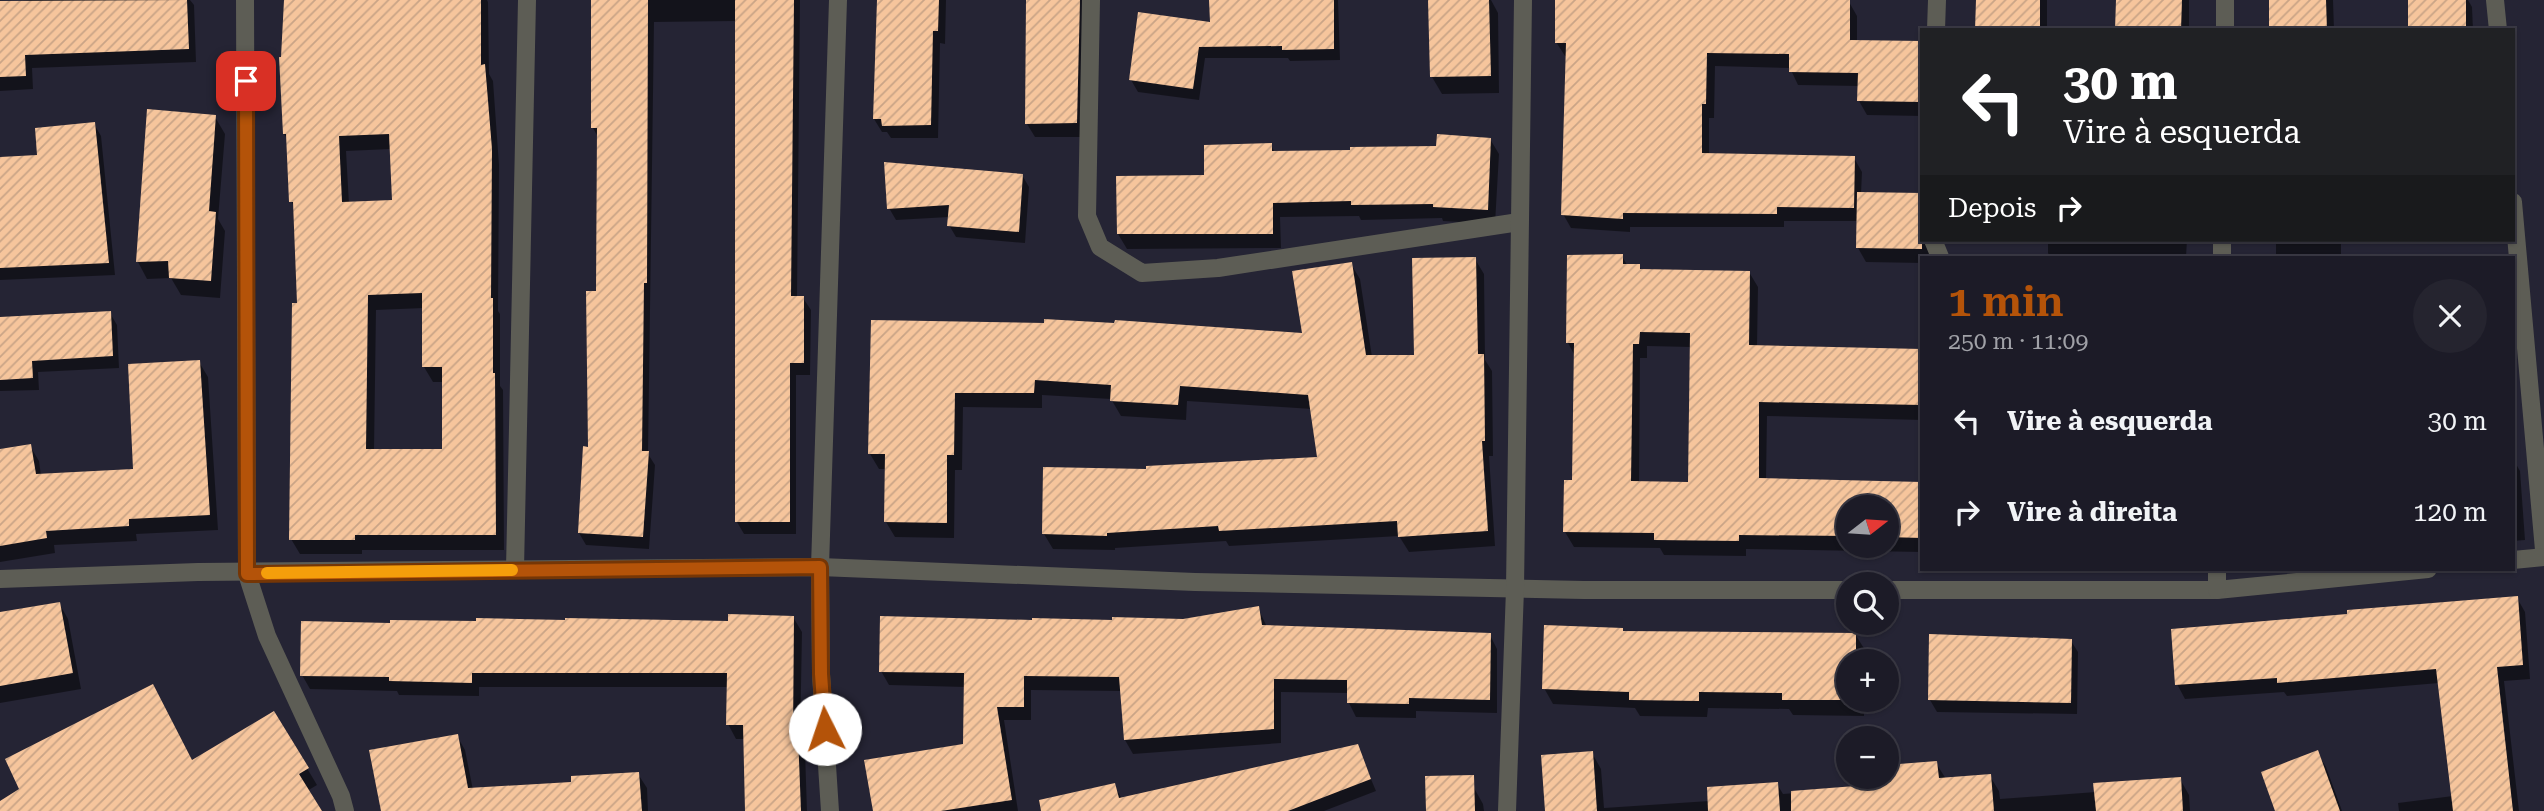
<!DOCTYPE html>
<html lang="pt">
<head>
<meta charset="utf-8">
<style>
  body { margin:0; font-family:"Roboto Serif",serif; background:#25242f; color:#f1f3f6; height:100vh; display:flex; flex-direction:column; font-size:26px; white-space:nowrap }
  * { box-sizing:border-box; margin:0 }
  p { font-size:23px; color:#a0a1a7 }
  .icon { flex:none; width:38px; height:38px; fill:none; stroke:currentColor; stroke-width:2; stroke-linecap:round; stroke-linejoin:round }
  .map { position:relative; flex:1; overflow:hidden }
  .panel { position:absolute; left:1920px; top:256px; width:595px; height:315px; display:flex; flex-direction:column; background:#1c1b27; border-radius:0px; box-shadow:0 2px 5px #0004,0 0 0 2px #3a3944 }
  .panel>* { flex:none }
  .banner { position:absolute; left:1920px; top:28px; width:595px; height:214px; border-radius:0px; box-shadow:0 2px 5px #0004,0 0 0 2px #3a3944; background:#202124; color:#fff; overflow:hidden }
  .needle { width:46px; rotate:73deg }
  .controls { position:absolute; left:1836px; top:495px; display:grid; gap:14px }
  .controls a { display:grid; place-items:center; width:63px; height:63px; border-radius:50%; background:#1c1b27; box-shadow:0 2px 5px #0004,0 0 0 2px #3a3944; font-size:35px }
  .pin { position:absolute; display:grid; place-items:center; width:60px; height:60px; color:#fff; margin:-30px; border-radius:14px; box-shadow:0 4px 10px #0006 }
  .me { position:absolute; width:77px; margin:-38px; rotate:356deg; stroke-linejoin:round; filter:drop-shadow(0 0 5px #0008) }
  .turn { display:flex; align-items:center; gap:24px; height:147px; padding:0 28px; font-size:32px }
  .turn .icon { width:91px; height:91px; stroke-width:2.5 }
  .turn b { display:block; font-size:49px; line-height:60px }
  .then { display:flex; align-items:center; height:66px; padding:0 28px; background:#0003; gap:14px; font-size:26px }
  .round { display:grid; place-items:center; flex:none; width:74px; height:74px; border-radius:37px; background:#25242f }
  .overview { display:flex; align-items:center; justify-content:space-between; height:119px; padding:0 28px }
  h1 { font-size:42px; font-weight:600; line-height:52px; color:#b45309 }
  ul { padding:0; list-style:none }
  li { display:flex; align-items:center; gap:21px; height:91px; padding:0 28px }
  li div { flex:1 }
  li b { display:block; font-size:26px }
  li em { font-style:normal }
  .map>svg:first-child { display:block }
</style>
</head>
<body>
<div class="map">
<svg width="2544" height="811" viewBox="0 0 2544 811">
  <defs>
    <pattern id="building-hatch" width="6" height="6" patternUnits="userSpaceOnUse" patternTransform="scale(1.75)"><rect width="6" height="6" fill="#f6c59c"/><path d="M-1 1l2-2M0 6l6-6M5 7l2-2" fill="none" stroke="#c9a486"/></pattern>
  </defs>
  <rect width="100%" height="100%" fill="#252434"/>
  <g fill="#0007" fill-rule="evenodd">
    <path d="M31,0H190L194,5L196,62L32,68L33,89L0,91V3Z"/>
    <path d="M285,0H487L488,2L489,74L493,81L499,165L498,311L500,314V386L503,390L504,550H362V554H300L291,539L299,305L295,208L291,201L288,140L284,134ZM391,149L394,202L349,204L346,151ZM424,308V367L433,382H444V451H374L376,310Z"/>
    <path d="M592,0H800L797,298H803L811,310L810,375H796V534H744L737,522V21L654,22L648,454L655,465L649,549L586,545L579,533L590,449L598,293L599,139L593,128Z"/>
    <path d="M878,0H946L945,44L940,43L938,138H891L887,132H882L874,119Z"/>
    <path d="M1028,0H1086L1084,137H1035L1027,124Z"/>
    <path d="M1211,0H1338L1340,60L1290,61L1288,58H1205L1199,100L1138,92L1131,80L1212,24Z"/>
    <path d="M1430,0H1491L1498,13L1499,93L1442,94L1432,77Z"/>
    <path d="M1557,0L1849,2L1857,16V42L1922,43V116L1867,115L1859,101V86L1798,85L1790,68L1715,66L1714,118H1709V155L1854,158L1862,172L1861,194L1922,240H2187L2186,257H2050L2048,253V243L1932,241L1929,257H1922V263L1866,262L1858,248V221H1784V227H1630V232L1571,228L1563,214L1568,56H1565L1556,42Z"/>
    <rect x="1977" y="0" width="70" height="30"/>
    <rect x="2117" y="0" width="72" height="30"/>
    <path d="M2270,0H2333L2334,30H2271Z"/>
    <path d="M2409,0H2468L2472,7L2473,30H2410Z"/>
    <path d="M215,117L225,134L218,219L225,231L220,298L181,295L171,278L147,279L138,262Z"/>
    <path d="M94,124L101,136L115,275L0,280V158L39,156Z"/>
    <path d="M1490,139L1499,154L1495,224L1443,221L1442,218L1361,220L1359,216L1280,217L1281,248L1127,249L1118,234L1206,177L1271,145L1275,153L1438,147Z"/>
    <path d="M1022,175L1029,187L1025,243L956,237L949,225V217L896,220L889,208Z"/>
    <rect x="2276" y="240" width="65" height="17"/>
    <path d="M1622,256L1627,265H1639L1642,271L1749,272L1758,287L1757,346L1922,350V420L1767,416L1766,480L1922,483V552L1746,549V556L1664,555L1660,548L1574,547L1565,532L1574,482L1575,356L1568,343ZM1647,346L1691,347L1690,483H1639L1640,358H1647ZM1848,508H1886V546H1848Z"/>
    <path d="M1475,259L1484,274L1485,360L1492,371L1493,456H1489L1495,546L1409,552L1399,536L1229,546L1226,541L1115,548V550L1053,549L1044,534L1148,471L1319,459L1312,409L1187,401L1186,420L1121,416L1111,399L1042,395V408L963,407L962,470H955L954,538L895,537L886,522V469H879L870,454L873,322L1304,335L1351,264L1360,279L1372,357L1416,356Z"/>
    <path d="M110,313L117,325L119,368L38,372L39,390L0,391V319Z"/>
    <path d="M199,362L208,377L218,530L136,534L137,541L54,545L55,553L0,562V451L30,446L39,461L41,476L135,471Z"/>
    <path d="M2513,459L2520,471L2525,540L2513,541Z"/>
    <path d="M2517,598L2525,612L2530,679L2504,681L2519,811H2399L2398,803L2453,796L2439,683L2287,696L2284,692L2185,699L2177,684L2349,615Z"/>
    <path d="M59,603L68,619L81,689L0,703V614Z"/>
    <path d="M1258,608L1267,627L1490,635L1497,649V713L1416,711V718L1356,717L1349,703V693L1281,692V743L1133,754L1125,740L1121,691L1031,690V720H1004L1018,811H874L964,745L965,687L889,685L881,671L1034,622L1183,621Z"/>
    <path d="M793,617L802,632L800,741L805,751L807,811H747L745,739H736L728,724L729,687H479V696L399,695L397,691L310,689L302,675L392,625L729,623Z"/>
    <path d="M1855,634L1865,650V662H1848V700H1864V716L1793,715L1789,709L1708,708L1707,717L1640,716L1635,708L1553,704L1544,688Z"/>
    <path d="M2071,641L2078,652L2077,714L1937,712L1930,700Z"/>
    <path d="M274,713L317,785L307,791L320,811H11L192,762Z"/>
    <path d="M457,736L465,750L473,790L573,784L638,774L647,788L648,811H383Z"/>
    <path d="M1357,746L1376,791L1324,811H1041L1039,802L1114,785L1122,799Z"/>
    <path d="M2317,752L2326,767L2342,811H2277Z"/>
    <path d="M1592,753L1601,769L1604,808L1709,801L1777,784L1783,794L1869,787V777H1886L1936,763L1946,779L1990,776L1999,791L2000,799L2096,792L2180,779L2189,795L2190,811H1547Z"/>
    <path d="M1474,788L1483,804L1484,811H1428Z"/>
  </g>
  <g fill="url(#building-hatch)" fill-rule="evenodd">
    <path d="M187,0L189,49L25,55L26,76L0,77V1Z"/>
    <path d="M284,0H481V65L485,64L492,149L491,298H493V373H495L496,535H355V540H289L292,303H297L293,202H289L286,134H283L279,57H281ZM389,134L392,200L342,202L339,136ZM422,293V367H442V449H366L368,295Z"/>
    <path d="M591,0H648L647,283H644L642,451H649L643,537L578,533L583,446L588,447L586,291H596L597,128H591Z"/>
    <path d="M735,0H794L791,296H804V363H790V522H735Z"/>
    <path d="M877,0H939L938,31H933L931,125L882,126L881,119H873Z"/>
    <path d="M1026,0H1080L1077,123L1025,124Z"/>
    <path d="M1209,0H1334V49L1282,50V46L1199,47L1193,89L1129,80L1138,12L1210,22Z"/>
    <path d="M1428,0H1489L1491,76L1430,77Z"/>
    <path d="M1555,0H1850V40L1922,41V102L1857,101L1858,73L1789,72V54L1707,53L1706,104H1702V153L1855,156L1854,208L1777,207V214L1623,213V219L1561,215L1566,43H1555Z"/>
    <path d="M1976,0H2040V30H1975Z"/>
    <path d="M2116,0H2182L2181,30H2115Z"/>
    <path d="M2269,0H2326L2327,30H2269Z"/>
    <rect x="2408" y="0" width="58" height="30"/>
    <path d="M147,109L216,115L209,211L216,212L211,281L169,278L168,261L136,262Z"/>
    <path d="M95,122L109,263L0,268V157L37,155L35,128Z"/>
    <path d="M1437,134L1491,138L1488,210L1433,207V204L1351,205V201L1273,203V234H1117L1116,176L1204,175V145L1272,143V151L1350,150V147L1436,146Z"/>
    <path d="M884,162L1023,174L1019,232L947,226L949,205L887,209Z"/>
    <path d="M1857,192L1922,193V249L1856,248Z"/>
    <path d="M1623,254V264H1640V269L1750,271L1749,345L1922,349V405L1759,402V478L1922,482V538L1886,537V508H1848V536L1739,535V541L1654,540V533L1563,532L1564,480H1572L1574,343H1566L1567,255ZM1640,332L1690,333L1688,482L1631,481L1633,344H1639Z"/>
    <path d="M1476,257L1478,354H1484L1485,441H1482L1488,531L1398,537L1397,521L1219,531L1218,526L1107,533V536L1042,534L1043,467L1146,469V466L1317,457L1308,395L1180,386L1178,405L1110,401L1111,385L1035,380L1034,393H955L954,455H947V523L884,522L885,454H868L871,320L1044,323V319L1114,323L1115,320L1302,333L1292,271L1352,262L1366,355H1414L1412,258Z"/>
    <path d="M111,311L113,356L32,361L33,378L0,380V317Z"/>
    <path d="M200,360L210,515L129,519V526L46,531L47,538L0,546V449L31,444L36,474L133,469L128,364Z"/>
    <path d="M2518,596L2523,665L2497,667L2513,811H2453L2436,669L2277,683V678L2175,685L2171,629L2347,614V610Z"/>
    <path d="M60,602L73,673L0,686V612Z"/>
    <path d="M1259,606L1262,625L1491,633L1490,700L1409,698V704L1347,703V680L1274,679V729L1124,740L1119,677L1024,676V707H997L1012,800L941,811H873L864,760L963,744L964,673L879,672L880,616L1032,620V618L1112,620V617L1183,619Z"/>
    <path d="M728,614L794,616L793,735L798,734L801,811H745L743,725H726L727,673H472V683L389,681V677L300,676L301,621L390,623V620L476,621V618L565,620V618L728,621Z"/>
    <path d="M1544,625L1623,628V631L1856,633V662H1848V700H1856H1782V693L1699,692V701L1629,700V692L1542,689Z"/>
    <path d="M1929,634L2072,639L2071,703L1928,700Z"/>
    <path d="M153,684L192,760L274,711L309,768L299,774L322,811H0V801L19,789L5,759Z"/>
    <path d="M458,734L468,788L571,782V776L639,772L642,811H381L369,750Z"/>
    <path d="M1358,744L1371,779L1288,811H1041L1039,800L1115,783L1119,798Z"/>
    <path d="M2318,750L2340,811H2275L2261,772Z"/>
    <path d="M1593,751L1597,811H1545L1541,755Z"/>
    <path d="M1937,761L1939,778L1991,774L1994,811H1791V791L1868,785L1867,777H1886V765Z"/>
    <path d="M1474,775L1475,811H1426L1425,776Z"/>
    <path d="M2181,777L2183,811H2096L2093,783Z"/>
    <path d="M1778,782L1780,811H1708L1707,787Z"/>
  </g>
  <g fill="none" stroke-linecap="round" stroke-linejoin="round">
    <g stroke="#5d5d55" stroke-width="18">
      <path d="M245,0L247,574L267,636L341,796L345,811"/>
      <path d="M1091,0L1087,216L1100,247L1142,273L1218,268L1519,222"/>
      <path d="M2495,0L2498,30"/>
      <path d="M1936,30L1937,0"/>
      <path d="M2225,30V0"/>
      <path d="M2513,202L2544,550"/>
      <path d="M1933,240L1940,257"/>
      <path d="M2222,257V240"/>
      <path d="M2513,560L2544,557"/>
      <path d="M515,569L527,0"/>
      <path d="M0,579L198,572L820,567L1195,582L1584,590H1848"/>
      <path d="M1886,590H2217L2428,569"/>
      <path d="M2217,590V569"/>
      <path d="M830,811L821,674L820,567L838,0"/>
      <path d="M1507,811L1515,589L1523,0"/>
    </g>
  </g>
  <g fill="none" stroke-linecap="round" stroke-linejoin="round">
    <g stroke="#753606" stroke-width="18">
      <path id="route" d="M246,81L247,574L820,567L821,674L825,729"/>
    </g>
    <use href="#route" stroke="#b45309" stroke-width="12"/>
    <path stroke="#f59e0b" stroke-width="12" d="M267,573L512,570"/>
  </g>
</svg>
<div class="controls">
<a><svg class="needle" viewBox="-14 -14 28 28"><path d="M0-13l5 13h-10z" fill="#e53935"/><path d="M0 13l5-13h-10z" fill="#a0a1a7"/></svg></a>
<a><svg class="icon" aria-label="search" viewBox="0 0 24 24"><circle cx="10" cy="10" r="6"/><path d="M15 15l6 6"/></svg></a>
<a>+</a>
<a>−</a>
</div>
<div class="pin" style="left:246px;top:81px;background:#d93025"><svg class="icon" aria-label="arrive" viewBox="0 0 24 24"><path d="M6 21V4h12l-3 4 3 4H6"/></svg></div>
<svg class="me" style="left:825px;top:729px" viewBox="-20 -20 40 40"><circle r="19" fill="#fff"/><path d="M0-13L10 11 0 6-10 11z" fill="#b45309"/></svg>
<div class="banner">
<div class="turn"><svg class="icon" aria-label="left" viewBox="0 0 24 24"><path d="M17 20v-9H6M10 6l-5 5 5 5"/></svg><div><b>30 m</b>Vire à esquerda</div></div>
<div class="then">Depois<svg class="icon" aria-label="right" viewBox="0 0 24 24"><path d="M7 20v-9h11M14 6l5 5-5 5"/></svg></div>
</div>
<section class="panel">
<div class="overview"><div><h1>1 min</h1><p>250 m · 11:09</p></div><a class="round"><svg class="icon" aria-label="close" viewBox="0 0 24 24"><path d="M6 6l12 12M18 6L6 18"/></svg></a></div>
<ul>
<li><svg class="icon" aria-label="left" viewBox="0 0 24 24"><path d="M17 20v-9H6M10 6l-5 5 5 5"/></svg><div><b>Vire à esquerda</b></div><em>30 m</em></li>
<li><svg class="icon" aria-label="right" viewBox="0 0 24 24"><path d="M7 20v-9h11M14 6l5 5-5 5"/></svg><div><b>Vire à direita</b></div><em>120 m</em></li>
</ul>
</section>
</div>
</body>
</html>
